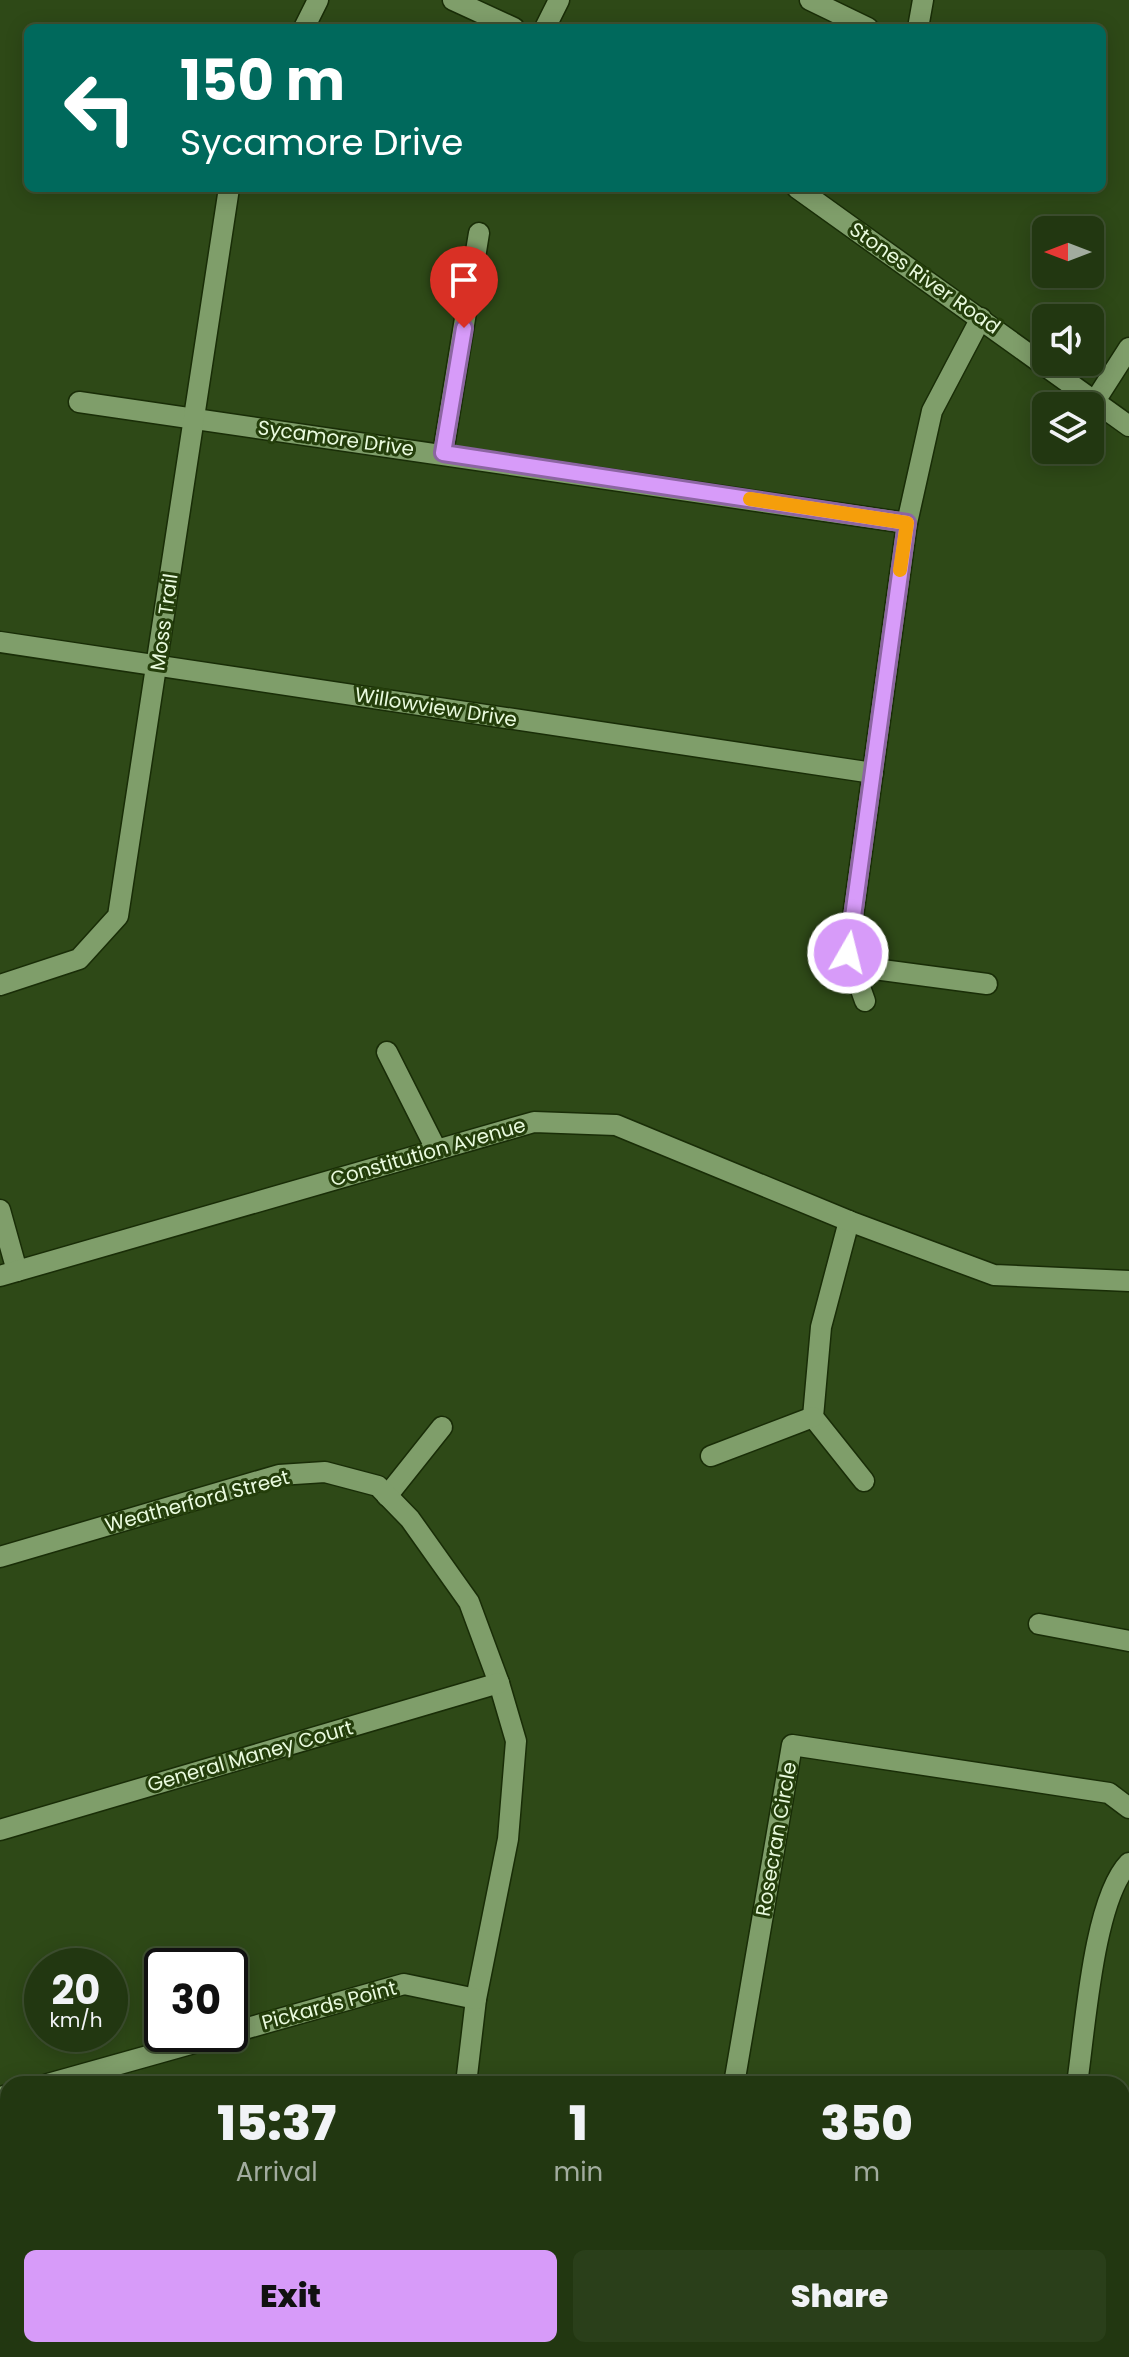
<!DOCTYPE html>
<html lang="en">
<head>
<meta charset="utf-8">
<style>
  body { margin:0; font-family:Poppins,sans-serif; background:#2a3f1a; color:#f1f3f6; height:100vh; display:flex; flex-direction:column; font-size:30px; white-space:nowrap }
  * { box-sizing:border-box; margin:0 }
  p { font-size:26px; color:#a2ac9f }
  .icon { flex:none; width:44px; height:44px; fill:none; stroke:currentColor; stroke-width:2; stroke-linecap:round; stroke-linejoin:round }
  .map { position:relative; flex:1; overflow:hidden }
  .panel { position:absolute; left:0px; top:2076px; width:1130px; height:282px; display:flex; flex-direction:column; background:#223711; border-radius:24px 24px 0 0; box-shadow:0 4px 20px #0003,0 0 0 2px #3f5131 }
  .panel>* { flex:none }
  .banner { position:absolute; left:24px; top:24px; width:1082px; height:168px; border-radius:12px; box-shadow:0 4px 20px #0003,0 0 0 2px #3f5131; background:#00695c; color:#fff; overflow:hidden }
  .needle { width:52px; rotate:270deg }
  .fabs { position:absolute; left:1032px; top:216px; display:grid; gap:16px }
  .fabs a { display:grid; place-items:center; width:72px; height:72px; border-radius:12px; background:#223711; box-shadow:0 4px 20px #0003,0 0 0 2px #3f5131; font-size:40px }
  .speed { position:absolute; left:24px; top:1948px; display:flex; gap:16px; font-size:40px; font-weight:700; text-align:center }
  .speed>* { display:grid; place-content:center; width:104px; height:104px; border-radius:50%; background:#223711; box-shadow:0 4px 20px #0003,0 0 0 2px #3f5131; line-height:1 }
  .speed small { font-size:20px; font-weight:400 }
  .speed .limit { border:4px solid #111; border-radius:12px; background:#fff; color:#111 }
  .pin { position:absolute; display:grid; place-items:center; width:68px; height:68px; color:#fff; margin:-82px -34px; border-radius:50% 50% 50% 0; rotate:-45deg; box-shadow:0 0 8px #0007 }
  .pin .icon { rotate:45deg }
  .me { position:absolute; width:88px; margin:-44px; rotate:8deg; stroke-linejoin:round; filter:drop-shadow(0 0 6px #0008) }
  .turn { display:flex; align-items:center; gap:28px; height:168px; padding:0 24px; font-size:36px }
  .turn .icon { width:104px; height:104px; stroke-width:2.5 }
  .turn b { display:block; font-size:56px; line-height:68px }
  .eta { display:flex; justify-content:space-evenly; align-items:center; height:136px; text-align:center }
  .eta b { font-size:48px; font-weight:800; line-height:56px }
  .button { display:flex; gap:16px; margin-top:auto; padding:16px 24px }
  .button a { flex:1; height:92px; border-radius:12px; background:#d79bf9; color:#111; font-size:32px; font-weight:800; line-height:92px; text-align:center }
  .button a+a { background:#2a3f1a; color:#f1f3f6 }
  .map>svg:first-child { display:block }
</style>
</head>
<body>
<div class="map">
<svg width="1129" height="2357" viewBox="0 0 1129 2357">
  <rect width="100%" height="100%" fill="#2e4917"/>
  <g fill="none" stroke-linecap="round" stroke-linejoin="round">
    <g stroke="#192d07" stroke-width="23">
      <g id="minor">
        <path d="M453,0L514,28"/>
        <path d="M810,0L868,28"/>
        <path d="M304,28L318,0"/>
        <path d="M545,28L559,0"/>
        <path d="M918,28L923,0"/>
        <path d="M797,188L1129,426"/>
        <path d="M1095,401L1129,348"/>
        <path d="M79,402L907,523"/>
        <path d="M443,453L479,233"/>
        <path d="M0,642L873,773"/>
        <path d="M852,966L987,984"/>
        <path d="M0,985L79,959L118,916L229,188"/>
        <path d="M865,1001L848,953L907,523L932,411L981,318"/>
        <path d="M387,1052L436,1149"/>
        <path d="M0,1210L17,1271"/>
        <path d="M849,1221L821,1327L813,1417L864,1481"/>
        <path d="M0,1276L534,1122L616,1125L849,1221L994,1275L1129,1281"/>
        <path d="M711,1456L813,1417"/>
        <path d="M387,1496L442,1427"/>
        <path d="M0,1557L279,1475L325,1472L378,1486L410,1519L469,1602L499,1683L516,1741L508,1839L476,1999L466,2084"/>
        <path d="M1039,1624L1129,1641"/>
        <path d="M0,1830L499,1683"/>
        <path d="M230,2033L404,1984L476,1999"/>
        <path d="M48,2084L226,2034"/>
        <path d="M734,2084L792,1745L1109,1793L1129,1808"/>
        <path d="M1077,2084C1085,2031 1093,1900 1129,1863"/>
        <path d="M4,2096L8,2095"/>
        <path d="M1122,2335L1129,2340"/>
        <path d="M729,2350V2357"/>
        <path d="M116,2357L124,2350"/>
        <path d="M1037,2357L1038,2350"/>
      </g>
    </g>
    <use href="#minor" stroke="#7f9e6a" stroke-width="20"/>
  </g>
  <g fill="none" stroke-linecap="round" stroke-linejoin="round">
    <g stroke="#8c65a2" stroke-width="20">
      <path id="route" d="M464,328L443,453L907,523L848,953"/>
    </g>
    <use href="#route" stroke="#d79bf9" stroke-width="14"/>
    <path stroke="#f59e0b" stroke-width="14" d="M750,499L907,523L900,570"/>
  </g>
  <g text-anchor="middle" stroke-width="6" stroke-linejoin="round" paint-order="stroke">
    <g font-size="20" fill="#e9fade" stroke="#243e0b">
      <text transform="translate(925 278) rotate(35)" y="7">Stones River Road</text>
      <text transform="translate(336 438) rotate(8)" y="7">Sycamore Drive</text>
      <text transform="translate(164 622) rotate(-82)" y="7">Moss Trail</text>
      <text transform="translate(436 707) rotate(9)" y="7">Willowview Drive</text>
      <text transform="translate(428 1152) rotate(-16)" y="7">Constitution Avenue</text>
      <text transform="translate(197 1501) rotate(-15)" y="7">Weatherford Street</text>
      <text transform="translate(250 1756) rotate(-16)" y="7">General Maney Court</text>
      <text transform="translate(776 1839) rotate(-80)" y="7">Rosecran Circle</text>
      <text transform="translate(329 2005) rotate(-15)" y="7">Pickards Point</text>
    </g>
  </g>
</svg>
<div class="fabs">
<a><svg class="needle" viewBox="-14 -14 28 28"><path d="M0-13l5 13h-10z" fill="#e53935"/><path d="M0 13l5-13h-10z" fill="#a2ac9f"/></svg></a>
<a><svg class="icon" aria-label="sound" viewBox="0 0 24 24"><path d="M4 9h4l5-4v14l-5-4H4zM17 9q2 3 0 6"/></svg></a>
<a><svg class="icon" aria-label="layers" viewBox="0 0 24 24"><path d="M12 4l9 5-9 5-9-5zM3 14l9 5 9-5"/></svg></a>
</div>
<div class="speed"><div>20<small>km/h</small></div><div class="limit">30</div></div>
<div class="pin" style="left:464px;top:328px;background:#d93025"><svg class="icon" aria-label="arrive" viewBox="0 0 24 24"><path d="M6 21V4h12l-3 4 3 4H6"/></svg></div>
<svg class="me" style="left:848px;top:953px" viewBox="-20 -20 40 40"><circle r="17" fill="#d79bf9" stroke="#fff" stroke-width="3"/><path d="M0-11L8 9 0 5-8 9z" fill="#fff"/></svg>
<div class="banner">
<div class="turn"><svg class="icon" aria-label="left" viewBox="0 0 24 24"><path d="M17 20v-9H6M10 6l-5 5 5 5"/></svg><div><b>150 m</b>Sycamore Drive</div></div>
</div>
<section class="panel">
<div class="eta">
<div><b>15:37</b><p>Arrival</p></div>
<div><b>1</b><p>min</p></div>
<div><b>350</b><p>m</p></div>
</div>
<div class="button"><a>Exit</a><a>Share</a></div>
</section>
</div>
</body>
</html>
